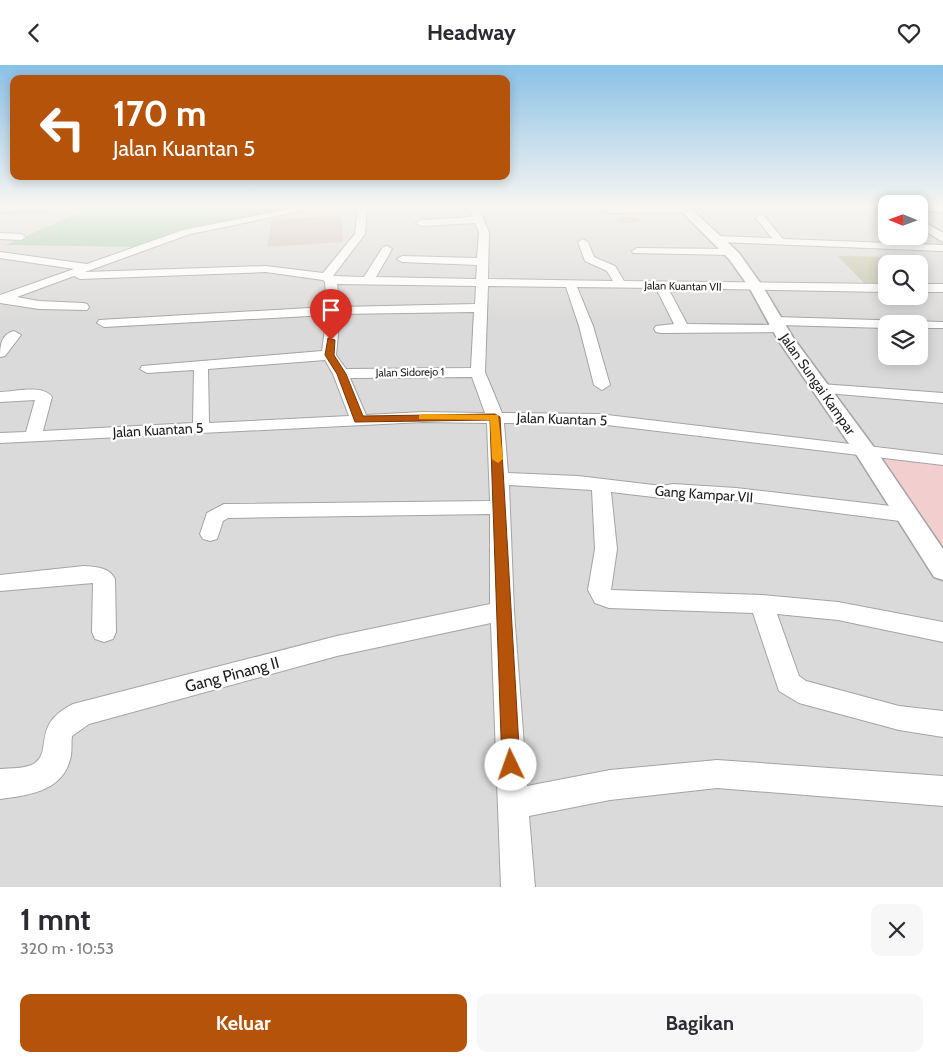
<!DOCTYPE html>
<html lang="id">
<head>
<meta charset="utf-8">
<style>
  body { margin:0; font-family:Cabin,sans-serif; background:#f7f7f7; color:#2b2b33; height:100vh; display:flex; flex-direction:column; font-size:19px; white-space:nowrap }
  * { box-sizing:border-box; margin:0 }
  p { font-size:16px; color:#7c7c81 }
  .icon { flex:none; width:28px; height:28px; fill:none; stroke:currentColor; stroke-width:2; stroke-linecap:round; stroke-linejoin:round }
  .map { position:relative; height:822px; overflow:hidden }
  .details { display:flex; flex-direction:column; background:#fff; flex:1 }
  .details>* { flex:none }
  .hud { position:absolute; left:10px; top:10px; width:500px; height:105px; border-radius:10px; box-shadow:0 2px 12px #0003; background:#b45309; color:#fff; overflow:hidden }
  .needle { width:32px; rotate:271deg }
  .fabs { position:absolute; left:878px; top:130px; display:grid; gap:10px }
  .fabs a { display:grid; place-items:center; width:50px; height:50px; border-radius:10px; background:#fff; box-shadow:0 2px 12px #0003; font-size:25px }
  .pin { position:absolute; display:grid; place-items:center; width:42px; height:42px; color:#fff; margin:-51px -21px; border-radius:50% 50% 50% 0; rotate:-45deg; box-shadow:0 0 5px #0007 }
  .pin .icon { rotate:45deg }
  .me { position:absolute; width:55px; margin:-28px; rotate:357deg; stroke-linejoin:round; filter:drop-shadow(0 0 4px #0008) }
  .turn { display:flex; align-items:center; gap:18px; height:105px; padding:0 20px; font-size:22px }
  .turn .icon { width:65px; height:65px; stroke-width:2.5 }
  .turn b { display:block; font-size:35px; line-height:42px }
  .round { display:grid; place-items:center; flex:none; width:52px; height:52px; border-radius:10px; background:#f7f7f7 }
  .head { display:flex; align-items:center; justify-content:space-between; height:85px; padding:0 20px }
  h1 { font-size:30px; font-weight:700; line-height:38px }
  .button { display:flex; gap:10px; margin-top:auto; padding:10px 20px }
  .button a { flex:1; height:58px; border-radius:10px; background:#b45309; color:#fff; font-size:20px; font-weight:700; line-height:58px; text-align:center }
  .button a+a { background:#f7f7f7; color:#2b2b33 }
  header { display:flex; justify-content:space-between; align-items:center; height:65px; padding:0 20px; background:#fff; font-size:22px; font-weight:700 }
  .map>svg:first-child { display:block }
</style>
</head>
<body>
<header><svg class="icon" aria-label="back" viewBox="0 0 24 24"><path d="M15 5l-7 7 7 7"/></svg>Headway<svg class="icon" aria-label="heart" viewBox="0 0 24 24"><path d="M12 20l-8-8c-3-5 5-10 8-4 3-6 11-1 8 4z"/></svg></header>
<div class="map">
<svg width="943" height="822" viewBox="0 0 943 822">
  <rect width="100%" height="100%" fill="#efeae1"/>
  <path fill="#dbdada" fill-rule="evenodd" d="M0,142H91L8,179L197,163L309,142H886V171H919V142H943V400L882,393L943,489V822H0ZM886,199H919V231H886ZM886,259H919V291H886Z"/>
  <path fill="#f2cfce" d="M881,393L943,400V489Z"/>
  <path fill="#c5c4ac" d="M838,191L900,192L907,199H886V219H865Z"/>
  <path fill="#a0cba6" d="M91,142H309L260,151L140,182L6,180Z"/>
  <g fill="#cbc0b7">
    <path d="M341,151L343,177L267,182L272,154Z"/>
    <path d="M636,152L642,157L621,158L612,153Z"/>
  </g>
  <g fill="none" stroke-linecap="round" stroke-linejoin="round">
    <g stroke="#a4a4a4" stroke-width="2">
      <g id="minor">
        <path d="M0,142H52L48,145L0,147Z"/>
        <path d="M299,142H321L190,169L85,207L266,201L323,208L355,169L358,142H367L365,169L333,211L364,212L383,182L387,181L392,184L376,212L476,214L477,200L402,197L397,194L402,191L477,193L479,167L475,158L421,161L416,158L421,155L473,152L469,142H478L489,167L488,214L613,216L607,206L585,196L578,177L583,174L588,177L594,192L615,201L624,216L886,219V227L668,223L687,259L775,260L768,256L775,252L943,257V263H919V259H886V263L780,260L787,264L785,267L661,268L656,267L654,264L656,261L674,259L656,223L577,222L593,261L610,320L602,325L594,320L579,261L566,222L488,221L485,307L502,348L599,349L943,390V400L599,359L504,358L508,408L578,411L662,421L673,419L736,423L908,443L915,445L918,450L915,455L908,457L736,435L673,431L662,433L611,427L617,484L611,525L762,530L838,537L943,557V577L838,555L777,549L799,611L806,616L899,641L943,646V672L899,665L799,638L779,626L753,548L609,543L595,538L588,525L595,484L592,425L509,420L514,546L527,721L610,705L717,695L943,711V741L717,723L610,735L529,751L535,822H501L491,558L337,591L89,659L72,671C71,677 72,684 71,690C65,726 30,730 0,734V704C10,703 27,704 35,698C53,685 31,660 73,639L337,571L490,539V449L228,453L223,456L217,474L210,476L203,474L200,469L207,448L224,439L490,436L487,358L423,357L0,378V368L26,367L35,335L0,337V327C14,327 43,319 52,332L43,366L193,358L194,305L147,308L140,304L142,301L322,286L327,250L104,262L97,258L99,255L327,242L325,217L323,215L266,207L80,214L74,211L17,232L39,236L83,238L87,239L89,242L87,245L39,244L0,238V230L74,204L0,193V187L87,199L183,165ZM337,219L476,221L475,239L340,242ZM474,247L471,303L346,304L336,290L340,249ZM325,295L333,309L349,351L209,358L208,304ZM472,312L485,348L423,347L366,350L350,313Z"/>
        <path d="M589,142H687L689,144L684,147L610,148Z"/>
        <path d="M761,150L764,151L783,174L943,180V186L718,177L713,174L718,171L772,173L756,153Z"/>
        <path d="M0,168L21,169L26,172L21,175L0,174Z"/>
        <path d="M637,183L730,184L735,187L730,190L633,188L632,186Z"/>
        <rect x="919" y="219" width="24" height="8"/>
        <path d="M14,266L21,270L5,291L0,292C0,281 1,269 14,266Z"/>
        <path d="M821,319L943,328V338L815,327L813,324Z"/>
        <path d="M84,501C96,502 109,502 115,514L116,567L113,574L104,577L95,574L92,567L93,518L0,526V510Z"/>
      </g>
    </g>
    <g stroke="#a4a4a4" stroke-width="3">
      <g id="tertiary">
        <path d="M677,142H689L739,188L763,222L794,274L873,381L943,484V515L934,512L854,386L778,275L749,222L729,194Z"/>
        <path d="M919,142H943V147L920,145Z"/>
        <path d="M919,154L943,168V177L919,162Z"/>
      </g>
    </g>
    <use href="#minor" fill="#fff" fill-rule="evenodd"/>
    <use href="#tertiary" fill="#fff" fill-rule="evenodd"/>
  </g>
  <linearGradient id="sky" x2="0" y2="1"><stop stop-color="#8ac1e6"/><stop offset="0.55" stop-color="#f8f6f2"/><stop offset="1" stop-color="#f8f6f2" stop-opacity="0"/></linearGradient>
  <rect width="943" height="257" fill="url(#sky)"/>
  <path fill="#b45309" stroke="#753606" d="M328,273L335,275L334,290L346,309L363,351L495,349L500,352L520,700L517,706L511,709L505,706L502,700L490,355L355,357L337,309L325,290Z"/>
  <path fill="#f59e0b" d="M423,349L498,350L503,394L498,398L492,394L490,355L419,354V350Z"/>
  <g text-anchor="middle" stroke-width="4.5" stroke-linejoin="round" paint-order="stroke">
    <g font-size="11" fill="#1d1d1d" stroke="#fff">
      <text transform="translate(683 221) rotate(1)" y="4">Jalan Kuantan VII</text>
      <text transform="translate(410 307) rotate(-1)" y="4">Jalan Sidorejo 1</text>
    </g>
    <g font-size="14" fill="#1d1d1d" stroke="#fff">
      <text transform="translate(818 319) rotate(55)" y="5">Jalan Sungai Kampar</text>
      <text transform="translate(562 354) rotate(2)" y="5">Jalan Kuantan 5</text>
      <text transform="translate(158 365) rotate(-3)" y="5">Jalan Kuantan 5</text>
      <text transform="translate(704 429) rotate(4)" y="5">Gang Kampar VII</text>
    </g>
    <g font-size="16" fill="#1d1d1d" stroke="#fff">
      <text transform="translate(232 609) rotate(-15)" y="6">Gang Pinang II</text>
    </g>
  </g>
</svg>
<div class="fabs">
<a><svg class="needle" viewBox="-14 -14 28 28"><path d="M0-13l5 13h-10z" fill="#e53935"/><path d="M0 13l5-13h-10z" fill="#7c7c81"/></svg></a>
<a><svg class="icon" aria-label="search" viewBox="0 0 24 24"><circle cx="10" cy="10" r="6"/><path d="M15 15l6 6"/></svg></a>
<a><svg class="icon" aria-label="layers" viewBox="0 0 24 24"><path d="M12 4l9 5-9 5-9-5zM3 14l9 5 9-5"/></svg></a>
</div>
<div class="pin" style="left:331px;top:275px;background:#d93025"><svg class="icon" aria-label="arrive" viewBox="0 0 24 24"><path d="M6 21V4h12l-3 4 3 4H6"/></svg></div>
<svg class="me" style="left:511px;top:700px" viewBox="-20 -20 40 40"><circle r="19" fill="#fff"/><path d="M0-13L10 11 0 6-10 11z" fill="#b45309"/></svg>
<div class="hud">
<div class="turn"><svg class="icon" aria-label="left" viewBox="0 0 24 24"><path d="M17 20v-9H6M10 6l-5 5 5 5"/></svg><div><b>170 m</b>Jalan Kuantan 5</div></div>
</div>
</div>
<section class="details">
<div class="head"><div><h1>1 mnt</h1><p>320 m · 10:53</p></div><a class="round"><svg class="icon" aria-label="close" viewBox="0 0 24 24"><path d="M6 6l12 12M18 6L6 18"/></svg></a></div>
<div class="button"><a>Keluar</a><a>Bagikan</a></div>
</section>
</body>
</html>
